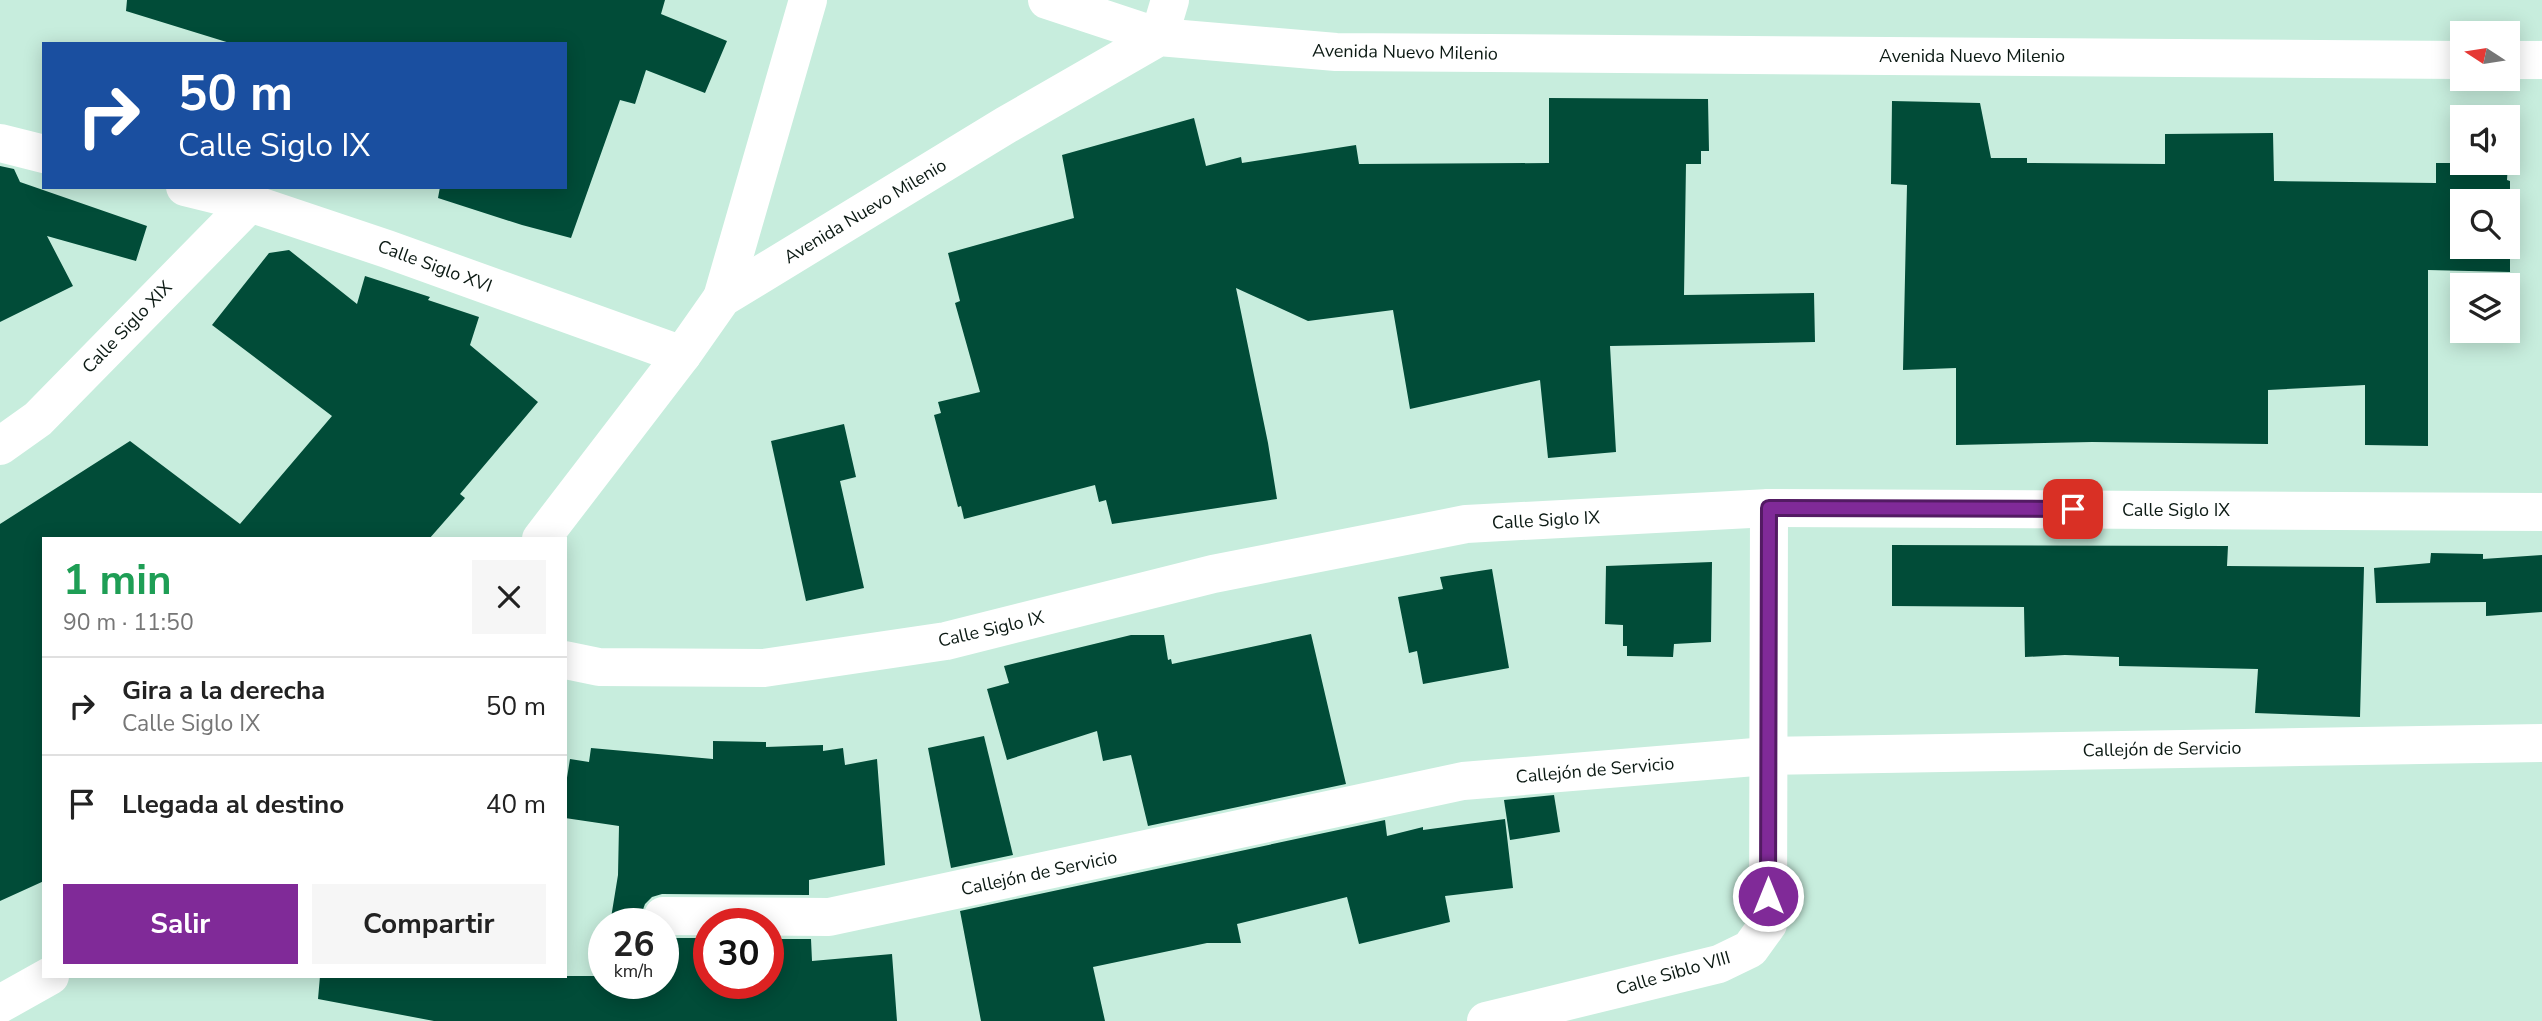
<!DOCTYPE html>
<html lang="es">
<head>
<meta charset="utf-8">
<style>
  body { margin:0; font-family:"Nunito Sans",sans-serif; background:#f6f6f6; color:#222; height:100vh; display:flex; flex-direction:column; font-size:26px; white-space:nowrap }
  * { box-sizing:border-box; margin:0 }
  p { font-size:23px; color:#767676 }
  .icon { flex:none; width:38px; height:38px; fill:none; stroke:currentColor; stroke-width:2; stroke-linecap:round; stroke-linejoin:round }
  .map { position:relative; flex:1; overflow:hidden }
  .side { position:absolute; left:42px; top:537px; width:525px; height:441px; display:flex; flex-direction:column; background:#fff; border-radius:0px; box-shadow:0 4px 18px #0003 }
  .side>* { flex:none }
  .banner { position:absolute; left:42px; top:42px; width:525px; height:147px; border-radius:0px; box-shadow:0 4px 18px #0003; background:#1a4fa0; color:#fff; overflow:hidden }
  .needle { width:46px; rotate:282deg }
  .buttons { position:absolute; left:2450px; top:21px; display:grid; gap:14px }
  .buttons a { display:grid; place-items:center; width:70px; height:70px; border-radius:0px; background:#fff; box-shadow:0 4px 18px #0003; font-size:35px }
  .speed { position:absolute; left:588px; top:908px; display:flex; gap:14px; font-size:35px; font-weight:700; text-align:center }
  .speed>* { display:grid; place-content:center; width:91px; height:91px; border-radius:50%; background:#fff; box-shadow:0 4px 18px #0003; line-height:1 }
  .speed small { font-size:18px; font-weight:400 }
  .speed .limit { border:10px solid #d22; background:#fff; color:#111 }
  .pin { position:absolute; display:grid; place-items:center; width:60px; height:60px; color:#fff; margin:-30px; border-radius:14px; box-shadow:0 4px 10px #0006 }
  .me { position:absolute; width:77px; margin:-38px; rotate:0deg; stroke-linejoin:round; filter:drop-shadow(0 0 5px #0008) }
  .turn { display:flex; align-items:center; gap:24px; height:147px; padding:0 21px; font-size:32px }
  .turn .icon { width:91px; height:91px; stroke-width:2.5 }
  .turn b { display:block; font-size:49px; line-height:60px }
  .round { display:grid; place-items:center; flex:none; width:74px; height:74px; border-radius:0px; background:#f6f6f6 }
  .headline { display:flex; align-items:center; justify-content:space-between; height:119px; padding:0 21px }
  h1 { font-size:42px; font-weight:700; line-height:52px; color:#1e9e55 }
  .action { display:flex; gap:14px; margin-top:auto; padding:14px 21px }
  .action a { flex:1; height:80px; border-radius:0px; background:#802a98; color:#fff; font-size:28px; font-weight:700; line-height:80px; text-align:center }
  .action a+a { background:#f6f6f6; color:#222 }
  ul { padding:0; list-style:none }
  li { display:flex; align-items:center; gap:21px; height:98px; padding:0 21px; border-top:2px solid #e0e0e0 }
  li div { flex:1 }
  li b { display:block; font-size:26px }
  li em { font-style:normal }
  .map>svg:first-child { display:block }
</style>
</head>
<body>
<div class="map">
<svg width="2542" height="1021" viewBox="0 0 2542 1021">
  <rect width="100%" height="100%" fill="#c7eddd"/>
  <g fill="#014c38" fill-rule="evenodd">
    <path d="M127,0H665L661,14L727,41L705,93L646,70L635,104L620,100L571,238L522,225L438,198L440,187H565V44H233L126,11Z"/>
    <path d="M1549,98L1708,99L1709,151H1701V164H1686L1684,295L1814,293L1815,342L1610,346L1616,452L1548,458L1540,380L1410,409L1393,310L1308,321L1236,288L1268,443L1277,499L1112,524L1106,500L1099,502L1095,485L964,519L961,506L958,507L934,415L941,413L938,402L980,392L955,303L960,301L948,253L1074,218L1062,155L1194,118L1206,166L1241,157L1242,163L1356,145L1359,164L1549,163Z"/>
    <path d="M1892,101L1980,103L1991,158H2027V163L2165,164V134L2273,133L2274,181L2436,183V163H2508L2507,180L2510,181V272L2428,270V446L2365,445V385L2268,390V444L2092,442L1956,445V368L1903,370L1907,185L1891,184ZM2462,201H2508V247H2462Z"/>
    <path d="M0,166L14,169L20,182L147,226L136,261L47,236L73,286L0,322Z"/>
    <path d="M289,250L357,304L365,276L430,297L428,300L479,317L470,345L538,402L460,494L465,498L429,539H44V881L0,901V524L130,441L240,524L332,416L212,325L269,253Z"/>
    <path d="M844,424L856,477L840,481L864,588L806,601L771,441Z"/>
    <path d="M1892,545L2228,546L2227,566L2364,567L2360,717L2255,713L2258,669L2119,666V657L2065,655L2025,657L2024,607L1892,606Z"/>
    <path d="M2431,553L2483,554V559L2542,555V612L2486,616V602L2376,603L2374,568L2430,563Z"/>
    <path d="M1712,562L1711,642L1674,644L1673,657L1627,656V646H1623V625L1605,624L1606,566Z"/>
    <path d="M1492,569L1509,668L1423,684L1417,651L1409,653L1398,597L1443,589L1440,577Z"/>
    <path d="M1311,634L1346,784L1148,826L1131,755L1103,761L1097,731L1007,760L987,689L1009,683L1004,666L1131,635H1164L1168,660L1171,659L1172,664Z"/>
    <path d="M984,736L1013,855L951,868L928,748Z"/>
    <path d="M713,741L766,742V747L823,745V751L843,748L845,765L877,759L885,865L809,880V895L662,894L652,897L645,904L641,915L643,924H610L618,875L619,826L565,818V790L570,759L589,762L591,748L713,759Z"/>
    <path d="M1554,795L1560,832L1510,840L1504,800Z"/>
    <path d="M1505,819L1513,888L1445,896L1450,922L1359,944L1347,897L1237,924L1241,943H1207L1093,967L1105,1021H981L960,911L1385,820L1387,836L1423,827V830Z"/>
    <path d="M663,938H709V984H768V939H811L812,961L892,954L897,1021H434L318,999L320,976H601L604,959V984H663Z"/>
  </g>
  <g fill="none" stroke-linecap="round" stroke-linejoin="round">
    <g stroke="#fff" stroke-width="38">
      <path d="M1047,0L1159,37L1170,0"/>
      <path d="M2508,60H2542"/>
      <path d="M0,143L44,154"/>
      <path d="M185,187L250,203L387,249L682,355"/>
      <path d="M722,298L808,0"/>
      <path d="M0,446L38,419L250,203"/>
      <path d="M541,539L682,355L722,298L1006,125L1159,37L1336,52L2462,60"/>
      <path d="M565,660L599,667L764,668L946,641L1213,574L1466,524L1769,508L2542,512"/>
      <path d="M663,916L829,917L1463,781L1767,756L2542,743"/>
      <path d="M0,1004L50,976"/>
      <path d="M1486,1021L1719,964L1750,949L1768,924L1769,508"/>
    </g>
  </g>
  <g fill="none" stroke-linecap="round" stroke-linejoin="round">
    <g stroke="#531b63" stroke-width="18">
      <path id="route" d="M1768,896L1769,508L2073,509"/>
    </g>
    <use href="#route" stroke="#802a98" stroke-width="12"/>
  </g>
  <g text-anchor="middle" stroke-width="7" stroke-linejoin="round" paint-order="stroke">
    <g font-size="18" fill="#0b1913" stroke="#fff">
      <text transform="translate(1405 52) rotate(1)" y="6">Avenida Nuevo Milenio</text>
      <text x="1972" y="62">Avenida Nuevo Milenio</text>
      <text transform="translate(865 211) rotate(-31)" y="6">Avenida Nuevo Milenio</text>
      <text transform="translate(435 266) rotate(20)" y="6">Calle Siglo XVI</text>
      <text transform="translate(127 327) rotate(-46)" y="6">Calle Siglo XIX</text>
      <text x="2176" y="516">Calle Siglo IX</text>
      <text transform="translate(1546 520) rotate(-3)" y="6">Calle Siglo IX</text>
      <text transform="translate(991 629) rotate(-13)" y="6">Calle Siglo IX</text>
      <text transform="translate(2162 749) rotate(-1)" y="6">Callejón de Servicio</text>
      <text transform="translate(1595 770) rotate(-5)" y="6">Callejón de Servicio</text>
      <text transform="translate(1039 873) rotate(-12)" y="6">Callejón de Servicio</text>
      <text transform="translate(1673 973) rotate(-16)" y="6">Calle Siblo VIII</text>
    </g>
  </g>
</svg>
<div class="buttons">
<a><svg class="needle" viewBox="-14 -14 28 28"><path d="M0-13l5 13h-10z" fill="#e53935"/><path d="M0 13l5-13h-10z" fill="#767676"/></svg></a>
<a><svg class="icon" aria-label="sound" viewBox="0 0 24 24"><path d="M4 9h4l5-4v14l-5-4H4zM17 9q2 3 0 6"/></svg></a>
<a><svg class="icon" aria-label="search" viewBox="0 0 24 24"><circle cx="10" cy="10" r="6"/><path d="M15 15l6 6"/></svg></a>
<a><svg class="icon" aria-label="layers" viewBox="0 0 24 24"><path d="M12 4l9 5-9 5-9-5zM3 14l9 5 9-5"/></svg></a>
</div>
<div class="speed"><div>26<small>km/h</small></div><div class="limit">30</div></div>
<div class="pin" style="left:2073px;top:509px;background:#d93025"><svg class="icon" aria-label="arrive" viewBox="0 0 24 24"><path d="M6 21V4h12l-3 4 3 4H6"/></svg></div>
<svg class="me" style="left:1768px;top:896px" viewBox="-20 -20 40 40"><circle r="17" fill="#802a98" stroke="#fff" stroke-width="3"/><path d="M0-11L8 9 0 5-8 9z" fill="#fff"/></svg>
<div class="banner">
<div class="turn"><svg class="icon" aria-label="right" viewBox="0 0 24 24"><path d="M7 20v-9h11M14 6l5 5-5 5"/></svg><div><b>50 m</b>Calle Siglo IX</div></div>
</div>
<section class="side">
<div class="headline"><div><h1>1 min</h1><p>90 m · 11:50</p></div><a class="round"><svg class="icon" aria-label="close" viewBox="0 0 24 24"><path d="M6 6l12 12M18 6L6 18"/></svg></a></div>
<ul>
<li><svg class="icon" aria-label="right" viewBox="0 0 24 24"><path d="M7 20v-9h11M14 6l5 5-5 5"/></svg><div><b>Gira a la derecha</b><p>Calle Siglo IX</p></div><em>50 m</em></li>
<li><svg class="icon" aria-label="arrive" viewBox="0 0 24 24"><path d="M6 21V4h12l-3 4 3 4H6"/></svg><div><b>Llegada al destino</b></div><em>40 m</em></li>
</ul>
<div class="action"><a>Salir</a><a>Compartir</a></div>
</section>
</div>
</body>
</html>
